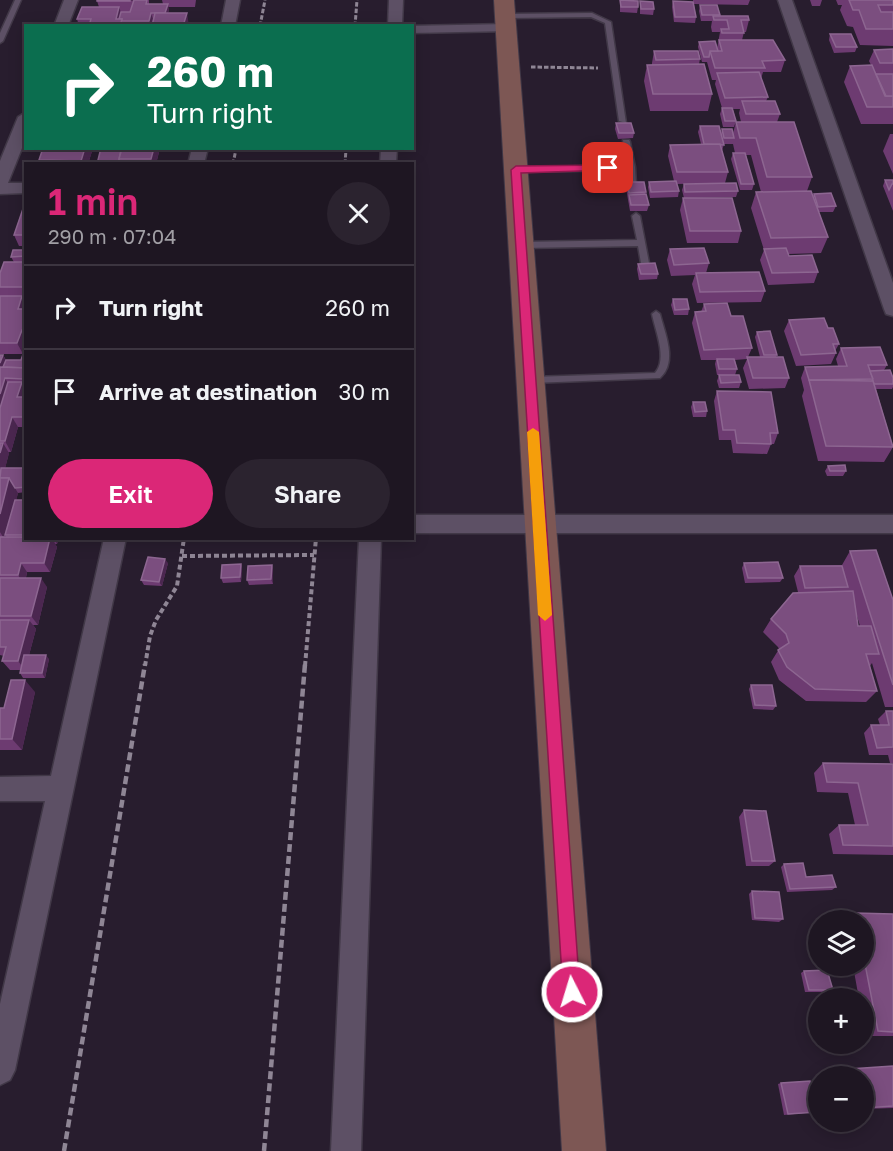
<!DOCTYPE html>
<html lang="en">
<head>
<meta charset="utf-8">
<style>
  body { margin:0; font-family:"Golos Text",sans-serif; background:#2b232f; color:#f1f3f6; height:100vh; display:flex; flex-direction:column; font-size:22px; white-space:nowrap }
  * { box-sizing:border-box; margin:0 }
  p { font-size:20px; color:#a19fa5 }
  .icon { flex:none; width:33px; height:33px; fill:none; stroke:currentColor; stroke-width:2; stroke-linecap:round; stroke-linejoin:round }
  .map { position:relative; flex:1; overflow:hidden }
  .sheet { position:absolute; left:24px; top:162px; width:390px; height:378px; display:flex; flex-direction:column; background:#1e1622; border-radius:0px; box-shadow:0 3px 15px #0003,0 0 0 2px #3c3540 }
  .sheet>* { flex:none }
  .hud { position:absolute; left:24px; top:24px; width:390px; height:126px; border-radius:0px; box-shadow:0 3px 15px #0003,0 0 0 2px #3c3540; background:#0b6e4f; color:#fff; overflow:hidden }
  .buttons { position:absolute; left:808px; top:910px; display:grid; gap:12px }
  .buttons a { display:grid; place-items:center; width:66px; height:66px; border-radius:50%; background:#1e1622; box-shadow:0 3px 15px #0003,0 0 0 2px #3c3540; font-size:30px }
  .pin { position:absolute; display:grid; place-items:center; width:51px; height:51px; color:#fff; margin:-26px; border-radius:12px; box-shadow:0 3px 9px #0006 }
  .me { position:absolute; width:66px; margin:-33px; rotate:355deg; stroke-linejoin:round; filter:drop-shadow(0 0 4px #0008) }
  .turn { display:flex; align-items:center; gap:21px; height:126px; padding:0 24px; font-size:27px }
  .turn .icon { width:78px; height:78px; stroke-width:2.5 }
  .turn b { display:block; font-size:42px; line-height:51px }
  .round { display:grid; place-items:center; flex:none; width:63px; height:63px; border-radius:32px; background:#2b232f }
  .summary { display:flex; align-items:center; justify-content:space-between; height:102px; padding:0 24px }
  h1 { font-size:36px; font-weight:600; line-height:45px; color:#db2777 }
  .action { display:flex; gap:12px; margin-top:auto; padding:12px 24px }
  .action a { flex:1; height:69px; border-radius:36px; background:#db2777; color:#fff; font-size:24px; font-weight:600; line-height:69px; text-align:center }
  .action a+a { background:#2b232f; color:#f1f3f6 }
  ul { padding:0; list-style:none }
  li { display:flex; align-items:center; gap:18px; height:84px; padding:0 24px; border-top:2px solid #3c3540 }
  li div { flex:1 }
  li b { display:block; font-size:22px }
  li em { font-style:normal }
  .map>svg:first-child { display:block }
</style>
</head>
<body>
<div class="map">
<svg width="893" height="1151" viewBox="0 0 893 1151">
  <rect width="100%" height="100%" fill="#281d2e"/>
  <g fill="none" stroke-linecap="round" stroke-linejoin="round">
    <g stroke="#413847" stroke-width="3">
      <g id="service">
        <path d="M15,0H21L3,41L0,43V33Z"/>
        <path d="M592,13L611,22L626,123L619,121L605,23L591,17L505,18L502,16L505,14Z"/>
        <path d="M623,140H629L630,142L635,167L636,185H633L629,183L627,170L516,172L512,170L516,168L626,165Z"/>
        <path d="M636,213L640,216L649,263L645,266L641,263L638,246L522,248L518,245L522,242L637,240L632,216Z"/>
        <path d="M656,311L660,314C665,334 678,362 660,378L532,383L527,380L532,377L655,373C668,359 655,330 652,314Z"/>
      </g>
    </g>
    <g stroke="#413847" stroke-width="3">
      <g id="minor">
        <path d="M64,0H78L68,26H54Z"/>
        <path d="M226,0H240L235,26H221Z"/>
        <path d="M389,0H403L402,26H388Z"/>
        <path d="M778,0H792L893,283V316L886,314L884,309Z"/>
        <path d="M507,24L514,28L512,31L412,33V26H408Z"/>
        <path d="M26,112V138L8,183H26V193L0,194V161L18,117Z"/>
        <path d="M192,148H208L204,164H188Z"/>
        <path d="M381,148H397L396,164H380Z"/>
        <rect x="412" y="515" width="481" height="18"/>
        <path d="M104,538H126L15,1070L10,1080L0,1085V1004L45,801H0V777L51,776Z"/>
        <path d="M359,538H381L361,1151H331Z"/>
      </g>
    </g>
    <g stroke="#413847" stroke-width="2">
      <path id="secondary" d="M494,0H514L606,1151H562Z"/>
    </g>
    <g stroke="#8f8695" stroke-width="3" stroke-dasharray="4.5 2" stroke-linecap="butt">
      <path d="M260,26L265,0"/>
      <path d="M355,26L357,0"/>
      <path d="M531,67L598,68"/>
      <path d="M236,149H346"/>
      <path d="M233,164L236,149"/>
      <path d="M345,164L346,149"/>
    </g>
    <g stroke="#8f8695" stroke-width="4" stroke-dasharray="5 3" stroke-linecap="butt">
      <path d="M182,556L314,555"/>
      <path d="M145,666L150,636L156,620L177,586L184,538"/>
      <path d="M305,666L316,538"/>
    </g>
    <g stroke="#8f8695" stroke-width="4.5" stroke-dasharray="8 4" stroke-linecap="butt">
      <path d="M64,1151L145,664"/>
      <path d="M264,1151L305,664"/>
    </g>
    <use href="#service" fill="#5d5065" fill-rule="evenodd"/>
    <use href="#minor" fill="#5d5065" fill-rule="evenodd"/>
    <use href="#secondary" fill="#7d5754" fill-rule="evenodd"/>
  </g>
  <g fill="#6d3b71" fill-rule="evenodd">
    <path d="M149,0V4H163L162,0H196L195,7H168L169,10L168,13L189,24V26H79L77,19L99,7L97,1Z"/>
    <path d="M693,0H750L748,5L694,4L696,17L695,23L674,22L672,7L673,1L693,2Z"/>
    <path d="M810,0H822L820,6H812Z"/>
    <path d="M836,0H893V46L860,45L853,27L847,26L840,10L842,5H838Z"/>
    <path d="M620,1L638,7L637,13L620,12Z"/>
    <path d="M640,1L654,9L653,15L640,14Z"/>
    <path d="M700,5L720,15V16L749,20L746,32H744L742,40L785,60L781,72H763L761,79L768,97L766,101L780,114L777,122L812,177L807,191L813,195L814,194L836,206L833,212H819L828,237L821,253L788,254L789,256L818,272L814,283L768,285L760,260L764,250L751,208L756,192H761L751,155H746L754,184L752,190H740L731,159L733,153H735L733,144H724L722,151L728,172L725,183L677,184L679,191L678,197L650,198L648,187L649,182L674,181L668,156L670,145L701,144L698,132L700,126L721,133L722,129L733,133L736,122H741L739,113L740,109H733L736,121L734,127H723L720,114L722,108L715,84L716,80H712L707,62H702L698,47L699,42L717,49L720,32H712L711,27L712,21H701L699,11Z"/>
    <path d="M830,34L857,47L855,52L834,53L829,40Z"/>
    <path d="M893,49V124H861L844,82L850,66L871,65L869,61L874,50Z"/>
    <path d="M654,51L700,59L699,64L712,94L708,111H650L644,81L647,65H652V63Z"/>
    <path d="M616,123L634,133L633,138L618,139L615,129Z"/>
    <path d="M890,134H893V174L883,151Z"/>
    <path d="M43,148H93L88,164H40L39,160Z"/>
    <path d="M101,148H160L156,164H97Z"/>
    <path d="M885,180H893V211L883,186Z"/>
    <path d="M627,182L646,192L645,194L649,205L647,211H630L626,188Z"/>
    <path d="M684,184L738,191L736,197L684,198L682,190Z"/>
    <path d="M683,198L741,231L738,243H687L680,210Z"/>
    <path d="M26,200V246H19L14,235Z"/>
    <path d="M670,249L709,263L706,273L765,291L761,302L697,303L692,284L695,275L671,276L667,260Z"/>
    <path d="M26,250V262H14L11,257Z"/>
    <path d="M26,262V298H23L26,302V427H18L11,452H8L9,453L5,468H26V492L18,493L16,500H26V538H59L57,544H55L57,547L50,572H27L26,578L47,587L38,625H33L36,629L29,655L49,659L45,678H23L20,673V670H10L2,661L4,656L0,655V355H3L6,360H21L23,354H0V273Z"/>
    <path d="M638,264L658,274L657,279L639,280L637,269Z"/>
    <path d="M673,299L689,309L688,315H674L671,305Z"/>
    <path d="M704,304L731,316L752,348L748,357H760L755,337L757,332L777,355L776,357L789,378L785,388L749,389L743,368L747,359L735,360L737,369L735,375H717L715,364L716,360H701L692,323L695,312H701Z"/>
    <path d="M789,320L828,328L839,344L835,351L836,353L831,364L796,366L784,331Z"/>
    <path d="M841,348L887,365L884,370L893,378V387L892,389H876L893,447L884,462L818,461L802,396L804,390L801,378L805,367L838,366L836,359Z"/>
    <path d="M719,375L741,382L739,388H719L717,381Z"/>
    <path d="M717,391L778,433L774,444H771L767,454L733,453L731,440H719L714,401Z"/>
    <path d="M693,402L707,411L706,417H693L691,407Z"/>
    <path d="M828,466L846,471L843,476H827L825,471Z"/>
    <path d="M850,551L893,600V707H885L872,663L870,666L877,691L866,702L806,701L779,680L771,662L779,649L778,647L763,632L771,619L798,592L794,576L800,566L842,565ZM856,613L860,626H858Z"/>
    <path d="M168,563L162,586L144,585L141,580Z"/>
    <path d="M744,563L783,578L780,582L745,583L742,568Z"/>
    <path d="M241,564L242,568L241,582L223,583L221,578Z"/>
    <path d="M272,565L273,570V584L249,585L247,580Z"/>
    <path d="M751,685L776,706L773,710L753,709L749,689Z"/>
    <path d="M35,692L22,750H0V708H4Z"/>
    <path d="M886,711H893V763H890L888,755H869L864,733L871,725H880L878,719Z"/>
    <path d="M823,763L893,764V855L833,854L829,834L839,825H855L848,793L817,792L814,773Z"/>
    <path d="M744,810L775,861L769,866H746L739,817Z"/>
    <path d="M784,864L806,877L836,887L832,890L787,892L781,867Z"/>
    <path d="M752,891L783,919L779,922L752,920L749,894Z"/>
    <path d="M855,913L893,914V1036H866L864,1026V999H859L853,966H864V921H844Z"/>
    <path d="M804,971L833,990L829,992H805L801,973Z"/>
    <path d="M893,1066V1108L864,1109V1077H829L827,1072L835,1070Z"/>
    <path d="M781,1083L817,1112L784,1115L778,1084Z"/>
  </g>
  <g fill="#4b2750">
    <path d="M168,4L169,10L166,19L165,13Z"/>
    <path d="M119,7L123,18L116,19Z"/>
    <path d="M151,13L153,19L152,23V26H150L149,21Z"/>
    <path d="M187,13L189,26H183Z"/>
    <path d="M85,148H93L88,164H82L81,161Z"/>
    <path d="M154,148H160L156,164H152L151,159Z"/>
    <path d="M22,296L26,303L25,315L18,309Z"/>
    <path d="M22,330L26,338V346L23,354L17,343Z"/>
    <path d="M3,355L9,366L0,370V363Z"/>
    <path d="M26,371V384L23,379Z"/>
    <path d="M5,378L11,389L0,412V394Z"/>
    <path d="M22,382L26,388V400L17,397Z"/>
    <path d="M12,417L18,427L11,452L5,441Z"/>
    <path d="M3,443L9,453L0,488V453Z"/>
    <path d="M9,478L18,493L8,535H5L7,538L6,542L0,532V514Z"/>
    <path d="M50,538H52L57,547L50,572L44,563Z"/>
    <path d="M54,538H59L57,544Z"/>
    <path d="M165,559L168,563L162,586L159,582Z"/>
    <path d="M21,563L27,572L24,585L18,575Z"/>
    <path d="M241,564L242,568L241,582L240,577Z"/>
    <path d="M272,565L273,570V584L271,579Z"/>
    <path d="M41,578L47,587L38,625L31,616Z"/>
    <path d="M29,620L36,629L25,670L18,661Z"/>
    <path d="M46,655L49,659L45,678L42,673Z"/>
    <path d="M25,680L35,692L22,750L12,739Z"/>
  </g>
  <g fill="#7b4e7f" stroke="#8d6691" stroke-width="1.5">
    <rect x="97" y="0" width="33" height="1"/>
    <path d="M134,0H147L146,4H168L165,13H151L149,21H122V19H119L121,12H130Z"/>
    <path d="M620,0L638,1V7H621Z"/>
    <path d="M849,0H893V5H878L881,12H893V29H866L859,10H853Z"/>
    <path d="M640,1L653,2L654,9H641Z"/>
    <path d="M673,1L693,2L696,17H675Z"/>
    <path d="M700,5H717L720,15H702Z"/>
    <path d="M82,7H119L116,19H122L120,26H89L91,19H77Z"/>
    <path d="M155,13H187L183,26H152Z"/>
    <path d="M713,16H748L749,20H741L744,33H722L721,29H729L727,20H714Z"/>
    <path d="M151,23V26H124V25Z"/>
    <path d="M830,34H851L857,47H836Z"/>
    <path d="M719,40H773L785,60L762,61L765,68H715L710,51H722Z"/>
    <path d="M715,41L718,51H710L709,57H704L699,42Z"/>
    <path d="M893,49V63H880L874,50Z"/>
    <path d="M654,51H698L700,59L656,60Z"/>
    <path d="M704,64L712,94H653L647,65Z"/>
    <path d="M872,65L885,96H893V107H867L850,66Z"/>
    <path d="M759,72L768,97L725,98L717,73Z"/>
    <path d="M876,74H893V96H886Z"/>
    <path d="M742,101H775L780,114H746Z"/>
    <path d="M722,108H732L736,121H725Z"/>
    <path d="M736,122H794L812,177H767L756,138H740Z"/>
    <path d="M616,123H631L634,133H619Z"/>
    <path d="M700,126H719L724,145L704,144Z"/>
    <path d="M722,129H732L734,138H724Z"/>
    <path d="M720,144L728,172H677L670,145Z"/>
    <path d="M43,148H85L81,161L39,160Z"/>
    <path d="M101,148H120L121,150L119,159L120,164H97Z"/>
    <path d="M122,148H154L151,159H119Z"/>
    <path d="M733,153H745L754,184H741Z"/>
    <path d="M885,180H893V184H892L889,190Z"/>
    <path d="M676,181L679,191L651,192L649,182Z"/>
    <path d="M627,182H644L646,192L629,193Z"/>
    <path d="M736,183L738,191L685,192L684,184Z"/>
    <path d="M811,191L828,237L771,238L756,192Z"/>
    <path d="M831,193L836,206L818,207L814,194Z"/>
    <path d="M646,194L649,205H631L629,195Z"/>
    <path d="M683,198H732L741,231H690Z"/>
    <path d="M26,200V235H14Z"/>
    <path d="M704,248L709,263L674,265L670,249Z"/>
    <path d="M786,248L789,256L812,255L818,272L772,273L764,249Z"/>
    <path d="M13,250H26V256L11,257Z"/>
    <path d="M4,262H26V287H0V273Z"/>
    <path d="M655,263L658,274H641L638,264Z"/>
    <path d="M759,272L765,291L700,292L696,273Z"/>
    <path d="M0,296H22L18,309H26V318H24L23,324H26V330H22L17,343H0Z"/>
    <path d="M673,299H687L689,309L675,310Z"/>
    <path d="M25,302L26,309H23Z"/>
    <path d="M727,303L731,316H743L752,348L704,350L695,312L706,311L704,304Z"/>
    <path d="M824,318L828,328H833L839,344H833L836,353L801,355L789,320Z"/>
    <path d="M770,331L777,355H764L757,332Z"/>
    <path d="M26,346V368L3,367L6,360H21Z"/>
    <path d="M880,347L887,365H868L873,379L809,380L805,367L847,366L841,348Z"/>
    <path d="M0,355H3L0,363Z"/>
    <path d="M747,357H783L789,378H753Z"/>
    <path d="M717,359H734L737,369H719Z"/>
    <path d="M0,367L26,368V371L23,379L5,378L0,394Z"/>
    <path d="M890,370L893,378V384H874L873,381H872L873,379L870,371Z"/>
    <path d="M719,375H739L741,382L721,383Z"/>
    <path d="M809,380L873,381L893,447L826,446Z"/>
    <path d="M8,382H22L17,397H26V417H12L5,441H0V408Z"/>
    <path d="M717,391L771,392L778,433H770L771,444L737,443L735,430H723Z"/>
    <path d="M693,402H705L707,411L695,412Z"/>
    <path d="M0,443H3L0,453Z"/>
    <path d="M845,465L846,471H830L828,466Z"/>
    <path d="M1,468H26V487L15,488L9,478H0Z"/>
    <path d="M0,478H9L0,514Z"/>
    <path d="M15,500H26V535H5Z"/>
    <path d="M0,537H26V538H50L44,563H21L18,575H0Z"/>
    <path d="M876,550L893,600V685L850,551Z"/>
    <path d="M148,557L165,559L159,582L141,580Z"/>
    <path d="M778,562L783,578H748L744,563Z"/>
    <path d="M241,564L240,577L221,578L222,565Z"/>
    <path d="M272,565L271,579L247,580L248,566Z"/>
    <path d="M800,566H842L848,587L805,588Z"/>
    <path d="M0,578H41L31,616H0Z"/>
    <path d="M853,591L858,626H871L879,654H866L877,691L815,689L787,667L778,650L789,643L786,634L771,619L793,593Z"/>
    <path d="M0,620H29L18,661H2L6,647H0Z"/>
    <path d="M24,655H46L42,673H20Z"/>
    <path d="M11,680H25L12,739H0V708H4Z"/>
    <path d="M751,685H772L776,706L755,705Z"/>
    <path d="M886,711H893V747L877,748L871,725H889Z"/>
    <path d="M823,763L893,764V846L843,845L839,825H868L858,783L827,782Z"/>
    <path d="M744,810L766,811L775,861H752Z"/>
    <path d="M803,863L806,877L832,875L836,887L790,889L784,864Z"/>
    <path d="M752,891L779,892L783,919L755,918Z"/>
    <path d="M855,913L893,914V1032L878,1031L864,959V921H857Z"/>
    <path d="M827,970L833,990H809L804,971Z"/>
    <path d="M893,1066V1106L864,1108V1077H837L835,1070Z"/>
    <path d="M810,1081L817,1112L788,1114L781,1083Z"/>
  </g>
  <path fill="#db2777" stroke="#8e194d" stroke-width="1.5" d="M608,165L613,168L611,170L521,173L580,992L578,998L572,1000L565,998L563,992L511,170L516,166Z"/>
  <path fill="#f59e0b" d="M533,428L539,432L552,615L545,621L538,615L527,432Z"/>
</svg>
<div class="buttons">
<a><svg class="icon" aria-label="layers" viewBox="0 0 24 24"><path d="M12 4l9 5-9 5-9-5zM3 14l9 5 9-5"/></svg></a>
<a>+</a>
<a>−</a>
</div>
<div class="pin" style="left:608px;top:168px;background:#d93025"><svg class="icon" aria-label="arrive" viewBox="0 0 24 24"><path d="M6 21V4h12l-3 4 3 4H6"/></svg></div>
<svg class="me" style="left:572px;top:992px" viewBox="-20 -20 40 40"><circle r="17" fill="#db2777" stroke="#fff" stroke-width="3"/><path d="M0-11L8 9 0 5-8 9z" fill="#fff"/></svg>
<div class="hud">
<div class="turn"><svg class="icon" aria-label="right" viewBox="0 0 24 24"><path d="M7 20v-9h11M14 6l5 5-5 5"/></svg><div><b>260 m</b>Turn right</div></div>
</div>
<section class="sheet">
<div class="summary"><div><h1>1 min</h1><p>290 m · 07:04</p></div><a class="round"><svg class="icon" aria-label="close" viewBox="0 0 24 24"><path d="M6 6l12 12M18 6L6 18"/></svg></a></div>
<ul>
<li><svg class="icon" aria-label="right" viewBox="0 0 24 24"><path d="M7 20v-9h11M14 6l5 5-5 5"/></svg><div><b>Turn right</b></div><em>260 m</em></li>
<li><svg class="icon" aria-label="arrive" viewBox="0 0 24 24"><path d="M6 21V4h12l-3 4 3 4H6"/></svg><div><b>Arrive at destination</b></div><em>30 m</em></li>
</ul>
<div class="action"><a>Exit</a><a>Share</a></div>
</section>
</div>
</body>
</html>
